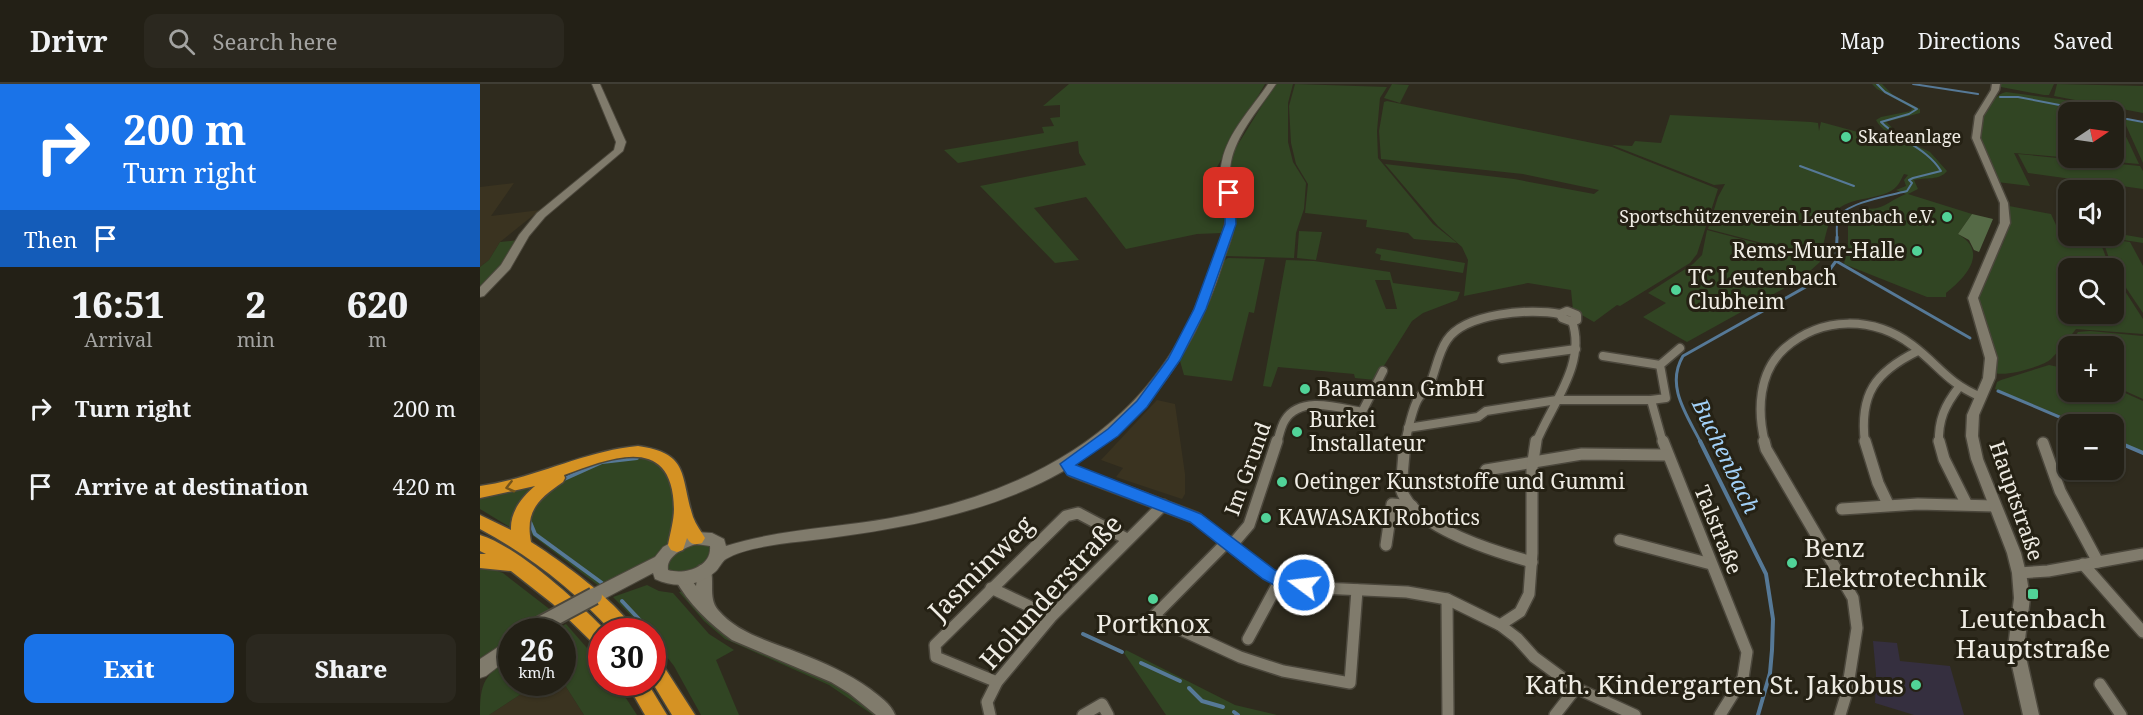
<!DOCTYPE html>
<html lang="en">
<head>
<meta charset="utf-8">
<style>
  body { margin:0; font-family:"Noto Serif",serif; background:#2b281f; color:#f1f3f6; height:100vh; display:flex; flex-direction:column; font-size:22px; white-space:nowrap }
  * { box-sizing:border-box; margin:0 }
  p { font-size:20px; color:#a3a3a1 }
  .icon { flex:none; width:33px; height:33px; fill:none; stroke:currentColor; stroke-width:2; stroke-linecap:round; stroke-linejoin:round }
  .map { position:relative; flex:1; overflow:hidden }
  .panel { display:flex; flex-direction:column; background:#232016; width:480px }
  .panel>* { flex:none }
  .banner { background:#1a73e8; color:#fff; overflow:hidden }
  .needle { width:39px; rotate:77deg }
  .tools { position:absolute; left:1578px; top:18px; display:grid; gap:12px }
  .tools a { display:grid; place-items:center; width:66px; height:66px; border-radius:12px; background:#232016; box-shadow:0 2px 4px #0004,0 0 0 2px #403e35; font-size:30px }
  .speed { position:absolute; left:18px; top:534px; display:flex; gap:12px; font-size:30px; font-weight:700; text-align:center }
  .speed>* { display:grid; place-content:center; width:78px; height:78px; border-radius:50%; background:#232016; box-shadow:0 2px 4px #0004,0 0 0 2px #403e35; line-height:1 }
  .speed small { font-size:15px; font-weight:400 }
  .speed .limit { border:9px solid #d22; background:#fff; color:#111 }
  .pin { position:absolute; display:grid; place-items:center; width:51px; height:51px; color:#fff; margin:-26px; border-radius:12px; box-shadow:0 3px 9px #0006 }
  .me { position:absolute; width:66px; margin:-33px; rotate:285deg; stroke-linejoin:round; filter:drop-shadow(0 0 4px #0008) }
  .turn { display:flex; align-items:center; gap:21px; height:126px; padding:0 24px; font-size:27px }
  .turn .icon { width:78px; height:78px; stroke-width:2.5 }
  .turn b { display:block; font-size:42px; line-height:51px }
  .then { display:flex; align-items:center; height:57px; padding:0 24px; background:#0003; gap:12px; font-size:22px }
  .eta { display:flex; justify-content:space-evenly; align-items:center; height:102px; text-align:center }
  .eta b { font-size:36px; font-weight:800; line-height:42px }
  .action { display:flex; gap:12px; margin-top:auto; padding:12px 24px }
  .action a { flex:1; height:69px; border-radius:12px; background:#1a73e8; color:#fff; font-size:24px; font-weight:800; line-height:69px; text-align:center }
  .action a+a { background:#2b281f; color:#f1f3f6 }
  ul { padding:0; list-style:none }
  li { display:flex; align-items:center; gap:18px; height:78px; padding:0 24px }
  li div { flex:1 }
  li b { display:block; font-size:22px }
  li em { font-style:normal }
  header { display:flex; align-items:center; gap:36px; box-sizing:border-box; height:84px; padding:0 30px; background:#232016; border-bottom:2px solid #403e35 }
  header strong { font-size:28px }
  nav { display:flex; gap:33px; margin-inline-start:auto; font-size:21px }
  .search { width:420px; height:54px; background:#2b281f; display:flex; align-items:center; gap:15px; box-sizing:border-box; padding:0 21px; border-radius:12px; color:#a3a3a1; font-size:22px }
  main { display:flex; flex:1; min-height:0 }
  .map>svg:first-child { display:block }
</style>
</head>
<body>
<header>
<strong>Drivr</strong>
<div class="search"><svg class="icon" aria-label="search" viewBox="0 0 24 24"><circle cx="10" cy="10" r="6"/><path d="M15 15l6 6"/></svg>Search here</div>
<nav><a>Map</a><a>Directions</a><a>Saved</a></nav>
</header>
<main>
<section class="panel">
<div class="banner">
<div class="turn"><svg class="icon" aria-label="right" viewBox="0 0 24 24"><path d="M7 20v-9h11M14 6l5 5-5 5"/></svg><div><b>200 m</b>Turn right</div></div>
<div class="then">Then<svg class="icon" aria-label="arrive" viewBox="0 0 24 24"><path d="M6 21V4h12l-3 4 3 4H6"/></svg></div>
</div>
<div class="eta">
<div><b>16:51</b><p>Arrival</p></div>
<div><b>2</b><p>min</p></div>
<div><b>620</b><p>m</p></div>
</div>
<ul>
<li><svg class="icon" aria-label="right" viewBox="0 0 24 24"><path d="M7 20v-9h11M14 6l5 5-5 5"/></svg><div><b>Turn right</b></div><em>200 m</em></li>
<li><svg class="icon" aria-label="arrive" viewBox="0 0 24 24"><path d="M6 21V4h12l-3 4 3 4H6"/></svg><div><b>Arrive at destination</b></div><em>420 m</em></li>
</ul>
<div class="action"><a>Exit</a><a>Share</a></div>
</section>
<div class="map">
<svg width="1663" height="631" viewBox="0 0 1663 631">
  <rect width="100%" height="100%" fill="#2f2b1e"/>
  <g fill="#3a3320">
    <path d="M34,99L11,132L60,126L20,158L9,176L0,183V103Z"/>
    <path d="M677,316L695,320L705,390V410L702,415L636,393L643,384L621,376Z"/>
    <path d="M83,598L104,631H9L58,599Z"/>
  </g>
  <path fill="#352f3f" d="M1393,557L1417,559L1420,577L1470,582L1484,631H1434L1395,619L1396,590Z"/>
  <g fill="#314523" fill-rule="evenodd">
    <path d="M589,0H785L737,83L745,128L742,149L717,150L646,165L606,113L554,124L599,176L575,179L500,102L606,81L599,69L598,57L478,79L464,66L564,49L562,43L574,42L570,34L580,33V21L563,22Z"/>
    <path d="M795,0H813L808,19V58L813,78L826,99L824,125L816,149L814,174L744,172L755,130L749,90L752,70Z"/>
    <path d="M815,0L907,3L900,14L897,47L898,74L953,140L977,159L934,155L928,149L886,143L887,136L825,129L828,100L816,80L811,59L809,22Z"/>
    <path d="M912,0L929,1L920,19L904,14Z"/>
    <path d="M1392,0H1402L1413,11L1440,25V29L1406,38L1427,57L1450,68L1467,87C1459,97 1446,93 1434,96L1438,105L1428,110L1492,130L1478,150C1509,168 1486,193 1466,209V213H1447L1364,180L1368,159V135L1385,124C1402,128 1411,115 1426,110L1416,106L1426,102L1424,96L1428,91L1424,90C1422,93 1420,99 1417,102C1403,118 1370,110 1354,129C1348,136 1343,164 1340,174L1228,145L1238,113L1245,100L1234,101L1132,61L1152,62L1155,57L1181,59L1190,31L1331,38L1338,39L1339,47L1341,38L1418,59C1412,50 1401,46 1396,36L1401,33L1431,27L1432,24L1397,5Z"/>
    <path d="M1520,0H1574L1569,11H1564L1521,3Z"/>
    <path d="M1577,0L1663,2V29L1574,12Z"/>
    <path d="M1526,8L1579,15L1633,25L1659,80L1534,69L1550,102L1517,98C1506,72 1491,49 1509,23C1514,16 1517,10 1526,8ZM1588,28H1634V74H1588Z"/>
    <path d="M907,17L1132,63L1238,105L1217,170L1210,179L1140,222L1137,221L1114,238L1093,226L1091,206L1048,199L984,212L988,176L982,163L958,142L905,80L1034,95L1114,110L1119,106L1043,90L901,75L899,47L904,18Z"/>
    <path d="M1643,35L1663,39V79Z"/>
    <path d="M1538,70L1660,82L1663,87V105L1548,89Z"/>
    <path d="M1529,122L1571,130L1576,141L1588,144V152H1634V149L1663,154V159L1618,152L1630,184H1588V230H1634V190L1663,235V250L1596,245C1588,255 1580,266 1571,275C1564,282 1526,293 1516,289C1511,277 1496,218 1499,208C1509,175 1533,160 1529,122Z"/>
    <path d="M1227,146L1339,175L1340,178L1321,195L1207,258L1163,233L1186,219L1168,209L1213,180L1222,171Z"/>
    <path d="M819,147L842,148L836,176L817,174Z"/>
    <path d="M1622,154L1650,158L1663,182V229L1632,183Z"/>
    <path d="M48,155L26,188L0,203V183L9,176L20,158Z"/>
    <path d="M897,164L985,179L983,189L900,176L901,171L895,169Z"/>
    <path d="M748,174L785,175L774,229L769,228L752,297L704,291L700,277L724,228L743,177Z"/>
    <path d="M806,176L834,177L910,188L913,199L980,208L977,216L943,229L932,237L895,296L875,294L874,290L798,283L791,303L783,302ZM895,196H910L917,225H906Z"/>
    <path d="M1610,247L1663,252V315L1634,302V262H1588V283L1576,278L1598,248Z"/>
    <path d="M1569,281L1588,285V308H1634V304L1663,317V368L1634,355V340H1601L1515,305L1517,298L1521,296Z"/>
    <path d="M155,372C165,374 175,375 182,382C195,396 194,433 195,452L177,474L119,502L53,452C43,439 49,427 60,416C89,387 114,374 155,372Z"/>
    <path d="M65,395L33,445L0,425V412Z"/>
    <path d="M207,459L229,460L231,464C223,489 209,489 186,488L185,475Z"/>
    <path d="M0,481L23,489L72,527L42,545L43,547L32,548L31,555L0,575Z"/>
    <path d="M167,501L179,507L193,509L229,550L254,566L236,576L259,631H221L194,582L173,555L172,548L166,547L133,513Z"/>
    <path d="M204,507L228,536L250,554L348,597L374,612L398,631H393L349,601L245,555L224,537L199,508Z"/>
    <path d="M86,540L121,580L122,598L136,599L157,631H104L83,598L82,548L72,547Z"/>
    <path d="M646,566L755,621L797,631H686L644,569Z"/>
    <path d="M31,572L32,598L58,599L9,631H0C0,597 5,592 31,572Z"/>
  </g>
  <path fill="#556a46" d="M1492,130L1513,135L1499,168L1494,166L1489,156L1478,150Z"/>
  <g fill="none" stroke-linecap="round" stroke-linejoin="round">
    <g stroke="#567997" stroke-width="2">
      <path d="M1433,0L1498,10"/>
      <path d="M1520,13H1538L1616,28"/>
      <path d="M1647,35L1663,38"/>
      <path d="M1320,82L1374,102"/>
      <path d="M1357,154C1357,148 1356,141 1358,135C1363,119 1412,111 1427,107L1432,99L1429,96L1433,94L1461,87C1447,64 1420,57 1401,38L1429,30L1437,25L1405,8L1397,0"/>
    </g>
    <g stroke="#567997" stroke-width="3">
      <path d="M1356,177L1490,254"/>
      <path d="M1518,307L1596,340"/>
      <path d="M1634,357L1638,359"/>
      <path d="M1221,359C1207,331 1185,302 1203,272L1345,192L1356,177L1357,153"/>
    </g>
    <g stroke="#567997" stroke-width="4">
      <path d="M1220,357L1286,490L1293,535L1292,566L1290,589L1278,631"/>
      <path d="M1635,357L1663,369"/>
      <path d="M82,396L122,378L157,374"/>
      <path d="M50,438L55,450L122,499"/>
      <path d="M142,517L171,548"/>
      <path d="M172,549L180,558"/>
      <path d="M603,550L642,568"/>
      <path d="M661,579L700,597"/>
      <path d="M709,604L722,617L743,623"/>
      <path d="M754,628L758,631"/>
    </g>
    <g stroke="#4b473c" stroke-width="11">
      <g id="minor-far1">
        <path d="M1087,227L1097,231V236L1090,237L1082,234L1080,230Z"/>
        <path d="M1123,272L1180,281"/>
        <path d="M1022,275L1096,265"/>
        <path d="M928,344L998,333L1006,327L1077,316H1171"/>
        <path d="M797,359C799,352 801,342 805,336C821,311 859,324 882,328L903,287"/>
        <path d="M925,359C928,345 931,331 936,319C939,311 946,307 950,300C956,286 958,269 967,256C985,229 1050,224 1080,230"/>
        <path d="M1056,359C1071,321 1107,280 1092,237"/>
        <path d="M1183,359L1171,316L1186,314L1180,281L1200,264"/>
        <path d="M1285,359C1277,327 1278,288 1305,264C1342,232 1393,232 1432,261C1460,282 1466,298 1501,313"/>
        <path d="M1385,359C1379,310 1395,288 1438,267"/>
        <path d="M1459,359C1458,336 1465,321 1479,303"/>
      </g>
    </g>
    <g stroke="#4b473c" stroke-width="14">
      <g id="minor">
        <path d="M925,357L921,405C933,443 1016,468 1052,478"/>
        <path d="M1183,357L1267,568L1263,594L1240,631"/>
        <path d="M1284,357L1286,365L1373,514L1377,544L1367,608L1360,631"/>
        <path d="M1385,357L1398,399L1408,420"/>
        <path d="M1459,357L1464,375L1486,419"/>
        <path d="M1563,359L1580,407L1618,478"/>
        <path d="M587,380L592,387L716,434L780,485L800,496L841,504L927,508L967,515L1020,541L1037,554L1054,573L1096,604L1155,631"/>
        <path d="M1006,386L1102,370L1187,371"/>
        <path d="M1362,425L1438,420L1514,422"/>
        <path d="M1140,456L1231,480"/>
        <path d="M747,458L673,533L760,573L803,587L870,599L877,506"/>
        <path d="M906,461L912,420L932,422"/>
        <path d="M751,462L769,441L797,357"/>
        <path d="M1603,480L1663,548"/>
        <path d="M1539,489L1568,487L1663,470"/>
        <path d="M511,504L549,522"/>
        <path d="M967,515L968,631"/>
        <path d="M1020,541L1040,528L1049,510L1052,469V384L1056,357"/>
        <path d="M768,555L800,496"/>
        <path d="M517,598L456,573L455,561L586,432L598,429L647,455"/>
        <path d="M1620,600L1641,631"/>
        <path d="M510,631L507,618L517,598L572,532L683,421"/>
        <path d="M603,631L622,620L628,631"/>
        <path d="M1075,631L1096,604"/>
      </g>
    </g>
    <g stroke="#4b473c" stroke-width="3">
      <g id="tertiary">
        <path d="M1512,0H1520L1519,6L1503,32L1500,54L1528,119L1530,139L1498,214L1517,274L1515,294L1499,331L1498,352L1503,375L1541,469L1546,489L1550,514L1544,564L1559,631H1543L1528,564L1534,514L1532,489L1527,469L1491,375L1486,352L1487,331L1503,294L1505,274L1488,214L1520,139V119L1492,54L1495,32L1511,6Z"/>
        <path d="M224,480L229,482C236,494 227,513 238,526C258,550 292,558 319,569C344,579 368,589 390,605C399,612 411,620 415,631H396L369,609L351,598L252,556C230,540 208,519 195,495L197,491C207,488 210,494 216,502L219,482Z"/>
      </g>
    </g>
    <g stroke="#4b473c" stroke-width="2">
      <g id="secondary">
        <path d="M112,0H120L146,58L143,67L65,133L49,152L30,185L4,212L0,213V203L21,181L39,151L57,129L134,66L136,58Z"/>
        <path d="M788,0H796C780,24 757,49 751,78C747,96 755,114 755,132C756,147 747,165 743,179C677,387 522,434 325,457C304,459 263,464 246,475C242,477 239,485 235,488C218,503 194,504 175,495L173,489L120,517L114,519L108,517L106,512L108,507L175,473L183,463L199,454L216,448L232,449L244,455L246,462C300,445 356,444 411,434C542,410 662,350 716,221C724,202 743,155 745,136C746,116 737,97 742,77C748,48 772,24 788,0ZM216,460L230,462C232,483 205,491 188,486C186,472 204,464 216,460Z"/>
        <path d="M32,554V572L6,592L0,594V575Z"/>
      </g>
    </g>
    <g stroke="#4b473c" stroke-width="3">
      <g id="trunk">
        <path d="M158,362C210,369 200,392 213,433C216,441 221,447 225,454L222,459C215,461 211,461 207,454L203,466L197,468L191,466L188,461C190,450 194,436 194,425C193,348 130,374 84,391L85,394L83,398C58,415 45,427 51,458C78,475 141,520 155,548H132C94,506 50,472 0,445V431L31,446C30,428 42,413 55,402L0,414V402C54,395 103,367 158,362Z"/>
        <path d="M0,451C39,463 98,518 127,548H122V563L115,561L73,520L31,487L0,484V470H6L0,467Z"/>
        <path d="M172,572L179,575L215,631H192L172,598Z"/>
        <path d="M146,598H167L187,631H165Z"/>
      </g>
    </g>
    <use href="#minor-far1" stroke="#807b6c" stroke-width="8"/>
    <use href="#minor" stroke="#807b6c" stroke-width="11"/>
    <use href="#tertiary" fill="#807b6c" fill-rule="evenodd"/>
    <use href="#secondary" fill="#807b6c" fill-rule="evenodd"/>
    <use href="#trunk" fill="#d59223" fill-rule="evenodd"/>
    <g stroke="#4b473c" stroke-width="20" stroke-linecap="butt">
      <path id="secondary-bridge" d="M58,542L114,512"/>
    </g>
    <use href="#secondary-bridge" stroke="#807b6c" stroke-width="16"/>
  </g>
  <defs><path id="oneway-chevron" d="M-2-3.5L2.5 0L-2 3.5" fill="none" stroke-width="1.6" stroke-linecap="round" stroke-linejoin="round" transform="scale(1.5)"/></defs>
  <use stroke="#74541b" href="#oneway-chevron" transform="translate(30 403) rotate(166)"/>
  <path fill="#1a73e8" stroke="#114b97" stroke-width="1.5" d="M745,106L754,109L756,140L726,225L700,276L667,323L638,352L596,381L721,430L795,486L830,497L833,501L830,506L824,508L794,501L783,495L710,438L587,391L580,380L628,345L657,317L688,275L714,225L745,140Z"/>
  <g fill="#51d398" stroke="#252114" stroke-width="2">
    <circle cx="1366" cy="53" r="6"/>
    <circle cx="1467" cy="133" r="6"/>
    <circle cx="1437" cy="167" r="6"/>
    <circle cx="1196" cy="206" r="6"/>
    <circle cx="825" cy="305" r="6"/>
    <circle cx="817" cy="348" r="6"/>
    <circle cx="802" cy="398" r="6"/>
    <circle cx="786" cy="434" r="6"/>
    <circle cx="1312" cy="479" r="6"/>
    <rect x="1547" y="504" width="12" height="12" rx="3"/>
    <circle cx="673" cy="515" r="6"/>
    <circle cx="1436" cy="601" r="6"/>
  </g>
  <g text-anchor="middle" stroke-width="6" stroke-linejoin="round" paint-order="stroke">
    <g font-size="18" fill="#efece4" stroke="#252114" text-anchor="start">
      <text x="1378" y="59">Skateanlage</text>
      <text x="1455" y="139" text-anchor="end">Sportschützenverein Leutenbach e.V.</text>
    </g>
    <g font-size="21" fill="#efece4" stroke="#252114" text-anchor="start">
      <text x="1425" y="174" text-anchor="end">Rems-Murr-Halle</text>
      <text x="1208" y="201">TC Leutenbach<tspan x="1208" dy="24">Clubheim</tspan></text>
      <text x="837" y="312">Baumann GmbH</text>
      <text x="829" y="343">Burkei<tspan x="829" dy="24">Installateur</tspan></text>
      <text x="814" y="405">Oetinger Kunststoffe und Gummi</text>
      <text x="798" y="441">KAWASAKI Robotics</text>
    </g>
    <g font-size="21" fill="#efece4" stroke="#252114">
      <text transform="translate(768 385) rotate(-70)" y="7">Im Grund</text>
      <text transform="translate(1536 417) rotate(71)" y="7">Hauptstraße</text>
      <text transform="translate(1238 446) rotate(68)" y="7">Talstraße</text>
    </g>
    <g font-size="22" font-style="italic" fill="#a2d0f7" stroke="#252114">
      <text transform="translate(1246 372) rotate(64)" y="8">Buchenbach</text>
    </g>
    <g font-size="26" fill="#efece4" stroke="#252114">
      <text x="1324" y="473" text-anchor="start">Benz<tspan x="1324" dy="30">Elektrotechnik</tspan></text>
      <text x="1553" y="544">Leutenbach<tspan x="1553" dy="30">Hauptstraße</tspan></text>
      <text x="673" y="549">Portknox</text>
      <text x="1424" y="610" text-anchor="end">Kath. Kindergarten St. Jakobus</text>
    </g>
    <g font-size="26" fill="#efece4" stroke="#252114">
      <text transform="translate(501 484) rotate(-45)" y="9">Jasminweg</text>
      <text transform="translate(571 508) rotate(-48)" y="9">Holunderstraße</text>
    </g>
  </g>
</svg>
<div class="tools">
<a><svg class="needle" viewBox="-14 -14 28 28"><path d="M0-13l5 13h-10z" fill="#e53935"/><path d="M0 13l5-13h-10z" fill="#a3a3a1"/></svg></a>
<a><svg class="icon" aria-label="sound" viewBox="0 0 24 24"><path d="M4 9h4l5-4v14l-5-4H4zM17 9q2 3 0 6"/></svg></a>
<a><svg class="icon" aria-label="search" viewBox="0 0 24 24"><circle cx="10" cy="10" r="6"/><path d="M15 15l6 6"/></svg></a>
<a>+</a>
<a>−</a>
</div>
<div class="speed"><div>26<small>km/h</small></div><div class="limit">30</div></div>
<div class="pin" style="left:749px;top:109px;background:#d93025"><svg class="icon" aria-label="arrive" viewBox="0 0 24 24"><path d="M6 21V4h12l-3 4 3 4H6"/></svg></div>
<svg class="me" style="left:824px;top:501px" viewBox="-20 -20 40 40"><circle r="17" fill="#1a73e8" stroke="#fff" stroke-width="3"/><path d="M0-11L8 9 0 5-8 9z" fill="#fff"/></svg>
</div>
</main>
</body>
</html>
